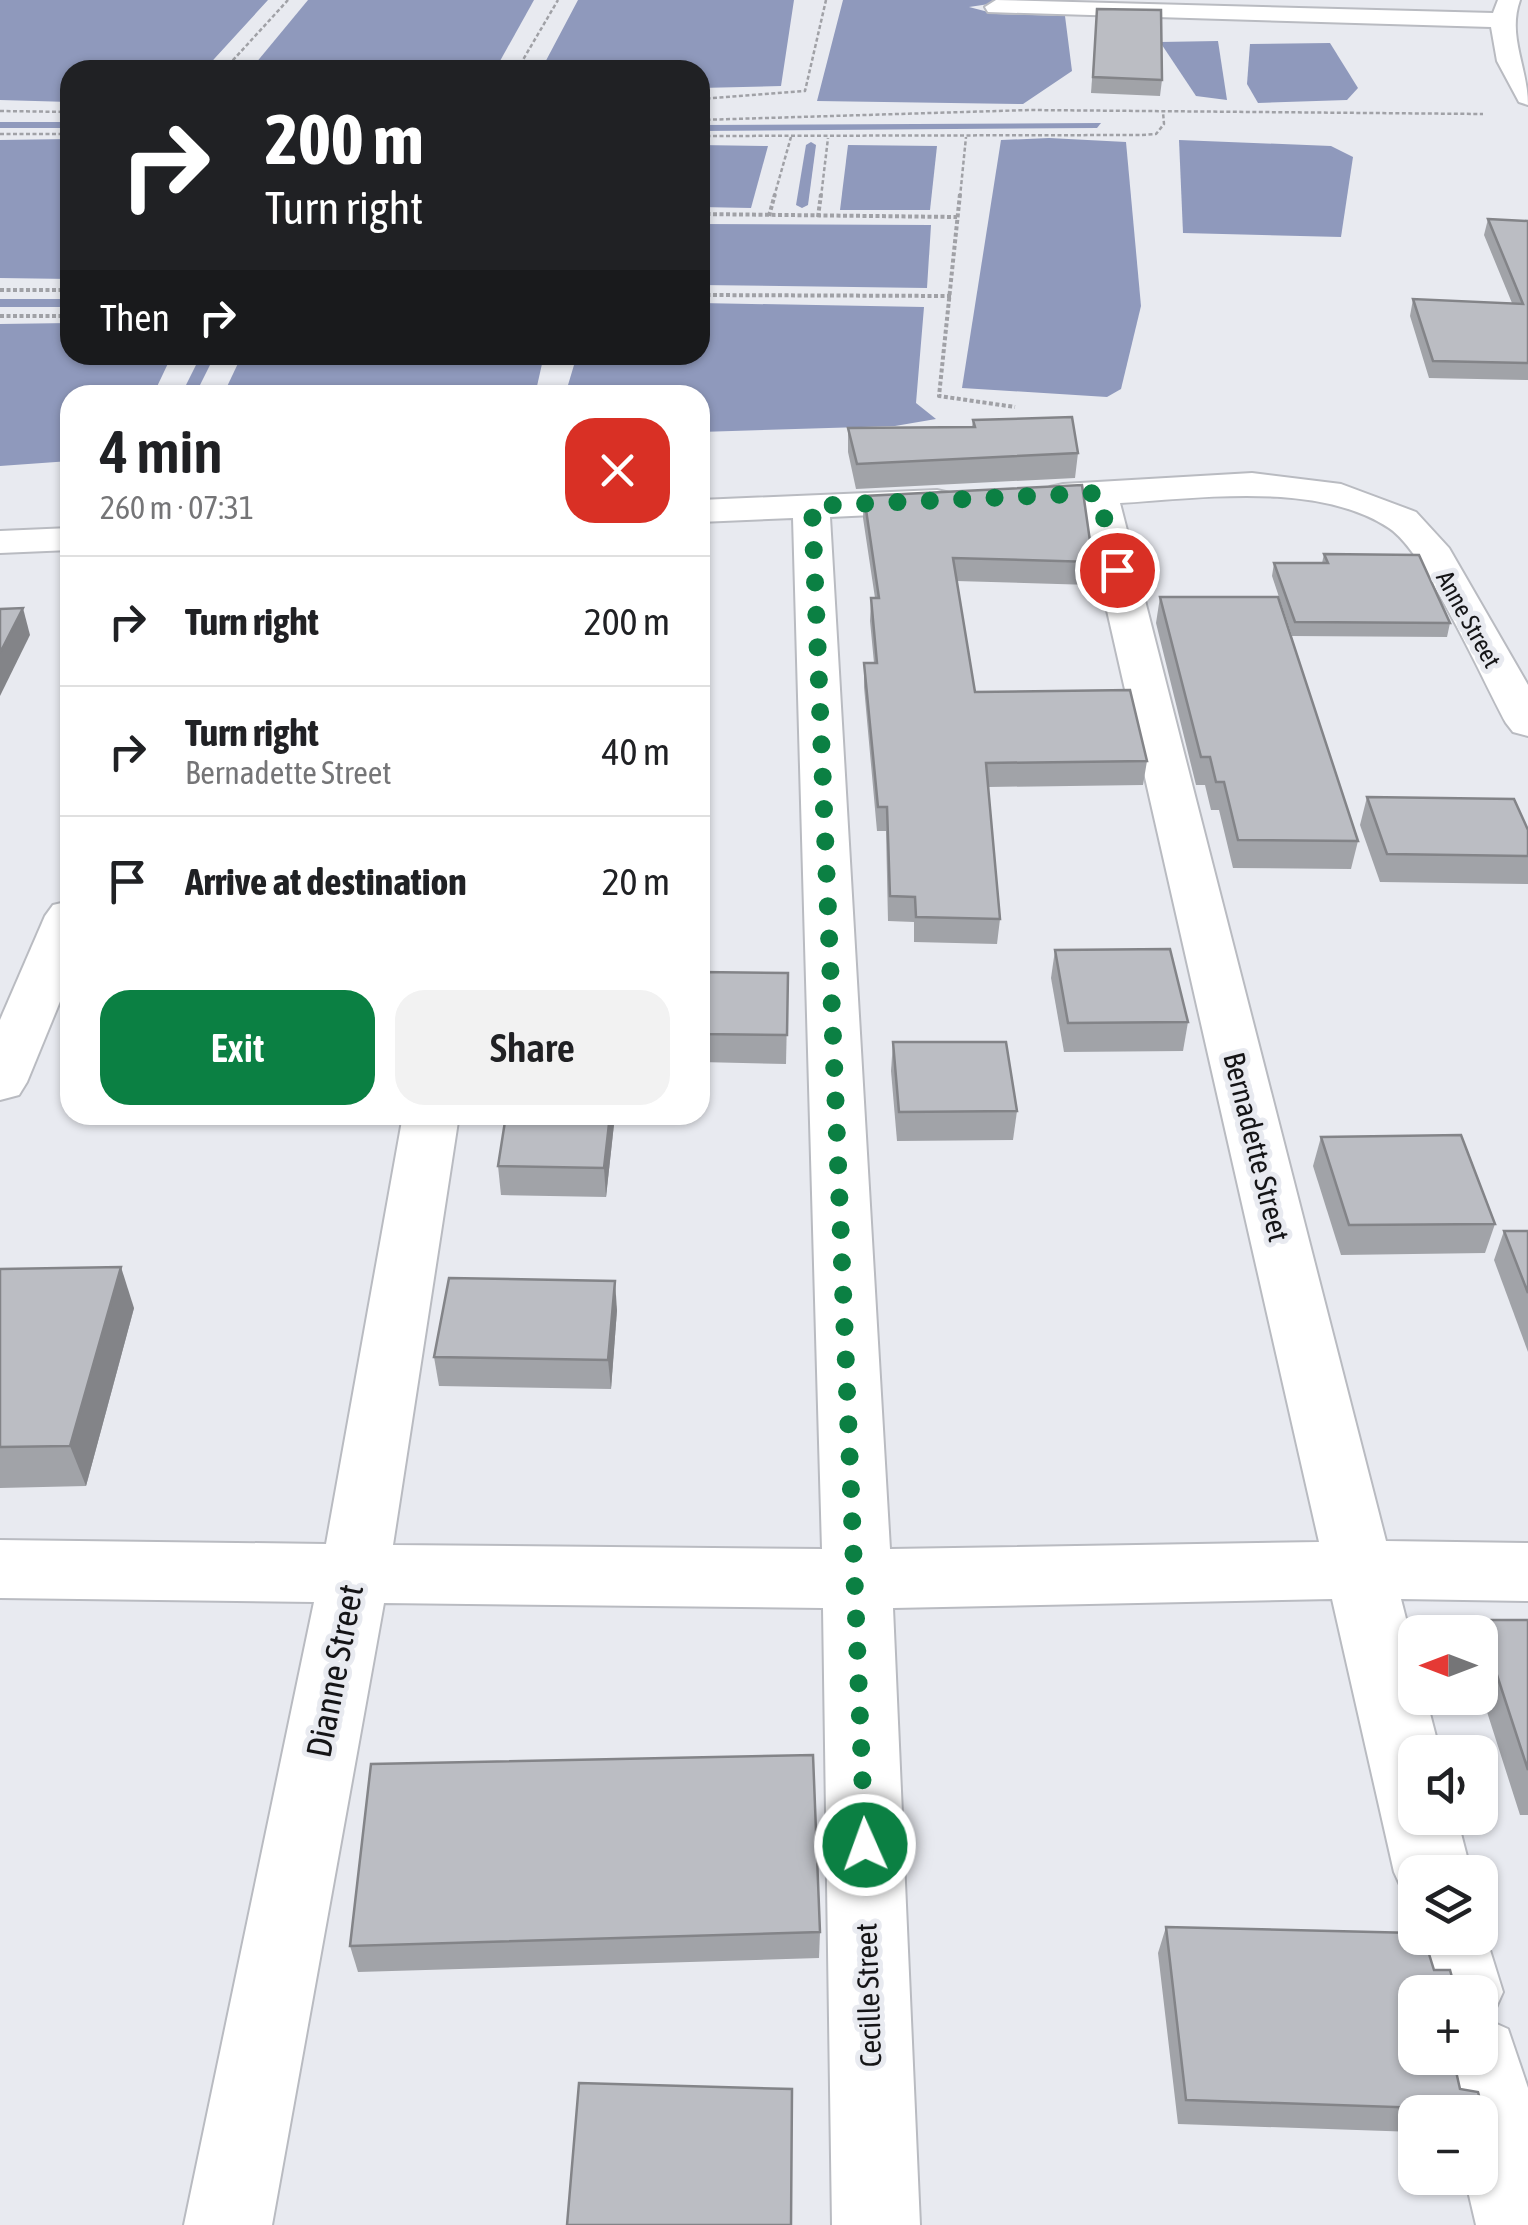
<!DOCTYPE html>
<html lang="en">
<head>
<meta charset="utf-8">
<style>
  body { margin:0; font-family:"Asap Condensed",sans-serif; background:#f2f2f2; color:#202124; height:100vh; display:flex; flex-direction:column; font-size:38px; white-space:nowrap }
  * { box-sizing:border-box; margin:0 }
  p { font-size:32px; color:#757577 }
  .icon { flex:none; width:55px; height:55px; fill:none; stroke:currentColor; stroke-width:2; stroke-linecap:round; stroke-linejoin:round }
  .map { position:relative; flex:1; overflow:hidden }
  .details { position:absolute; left:60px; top:385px; width:650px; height:740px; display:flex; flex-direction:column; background:#fff; border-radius:30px; box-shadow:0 2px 8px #0004 }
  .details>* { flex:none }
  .top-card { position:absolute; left:60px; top:60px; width:650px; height:305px; border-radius:30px; box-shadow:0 2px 8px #0004; background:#202124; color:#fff; overflow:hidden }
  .needle { width:65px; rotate:270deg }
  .buttons { position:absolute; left:1398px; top:1615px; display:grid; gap:20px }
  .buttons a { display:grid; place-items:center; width:100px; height:100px; border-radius:20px; background:#fff; box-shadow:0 2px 8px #0004; font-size:50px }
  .pin { position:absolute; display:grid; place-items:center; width:85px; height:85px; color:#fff; margin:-42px; border:5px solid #fff; border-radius:50%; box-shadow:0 2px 10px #0007 }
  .me { position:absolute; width:110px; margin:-55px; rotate:358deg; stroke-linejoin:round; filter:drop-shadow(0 0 8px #0008) }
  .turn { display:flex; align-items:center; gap:35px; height:210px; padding:0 40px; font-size:45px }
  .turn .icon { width:130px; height:130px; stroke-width:2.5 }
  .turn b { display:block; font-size:70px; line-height:85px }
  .then { display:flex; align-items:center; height:95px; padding:0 40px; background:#0003; gap:20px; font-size:38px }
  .round { display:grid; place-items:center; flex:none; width:105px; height:105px; border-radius:30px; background:#f2f2f2 }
  .head { display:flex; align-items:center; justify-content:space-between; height:170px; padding:0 40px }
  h1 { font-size:60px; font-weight:600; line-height:75px }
  .action { display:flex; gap:20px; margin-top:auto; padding:20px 40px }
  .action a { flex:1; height:115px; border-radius:30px; background:#0b8043; color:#fff; font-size:40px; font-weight:600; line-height:115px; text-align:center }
  .action a+a { background:#f2f2f2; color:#202124 }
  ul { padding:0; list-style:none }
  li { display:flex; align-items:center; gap:30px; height:130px; padding:0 40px; border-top:2px solid #e0e0e0 }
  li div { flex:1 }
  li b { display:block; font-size:38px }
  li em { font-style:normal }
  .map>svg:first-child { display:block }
</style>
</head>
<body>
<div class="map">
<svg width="1528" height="2225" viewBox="0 0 1528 2225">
  <rect width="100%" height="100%" fill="#e8eaf0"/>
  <g fill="#8f99bc">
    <path d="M0,0H268L204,70H70V102L0,100Z"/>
    <path d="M308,0H534L495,70H250Z"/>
    <path d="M578,0H794L781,86L700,88V70H541Z"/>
    <path d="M843,0H1016L969,7L996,14L1065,16L1072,71L1023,104L817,101Z"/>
    <path d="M1218,41L1227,100L1196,96L1160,42Z"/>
    <path d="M1330,43L1358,88L1347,100L1258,103L1247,84L1250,44Z"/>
    <path d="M1049,138L1126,142L1141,306L1121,389L1107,397L962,388L1001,140Z"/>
    <path d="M70,139V279L0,278V140Z"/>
    <path d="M1179,140L1331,146L1353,157L1341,237L1183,233Z"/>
    <path d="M700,145L768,146L751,208L700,207Z"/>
    <path d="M848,145L937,146L930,210H840Z"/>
    <path d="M700,224L931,225L927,288L700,285Z"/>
    <path d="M700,303L924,307L916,403L936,419L895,426L700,432V395H565L577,355H700Z"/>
    <path d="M70,323V355H172L153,395H70V461L0,466V324Z"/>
    <path d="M242,355H544L535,395H223Z"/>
  </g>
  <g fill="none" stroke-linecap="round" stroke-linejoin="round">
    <g fill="#8f99bc" fill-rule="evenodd">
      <rect x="0" y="122" width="70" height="6"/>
      <path d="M1101,123L1097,128L700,131V125Z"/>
      <path d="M811,142L816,145L808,205L802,208L796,205L806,145Z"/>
      <rect x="0" y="299" width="70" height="8"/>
      <path d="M201,355H215L195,395H181Z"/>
    </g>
    <g stroke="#b9bbc1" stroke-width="4">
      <g id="street">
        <path d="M996,0L1493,13L1498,0H1520C1507,37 1528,67 1528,105L1519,102L1497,61L1491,27L988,12L985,7Z"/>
        <path d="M1252,473L1341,484L1416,512L1449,548L1528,685V736L1513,732L1506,723C1482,679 1426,552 1389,528C1318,481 1201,498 1120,503L1386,1541L1528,1543V1601L1401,1599L1415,1654V1698H1426L1440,1752H1415V1818H1457L1471,1872H1415V1902L1406,1898L1394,1872L1332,1599L893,1608L920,2225H832L823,1608L384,1603L272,2225H184L314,1602L0,1598V1540L326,1544L403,1115H459L393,1545L822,1549L793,518L700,522V500L937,490L950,493L956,501L950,509L937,512L830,517L890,1549L1319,1542L1083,505L1050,503L1045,495L1050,487L1063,484Z"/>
        <path d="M70,528V550L0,553V531Z"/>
        <path d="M70,901V977L27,1082L19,1095L0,1100V1020L45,916L53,905Z"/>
        <path d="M1480,1918L1503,1992L1490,2021L1508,2029L1528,2088V2225H1476L1465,2178H1480V2112H1450L1438,2058H1480V1992H1423L1409,1938L1415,1925V1938H1480Z"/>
      </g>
    </g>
    <g stroke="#a0a1a6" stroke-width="2.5" stroke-dasharray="4 2.5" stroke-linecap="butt">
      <path d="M224,70L288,0"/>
      <path d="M517,70L558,0"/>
      <path d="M700,99L805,91L826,0"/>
      <path d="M0,111L70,112"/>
      <path d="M700,120L1030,110L1483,114"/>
      <path d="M0,134H70"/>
      <path d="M700,136L1141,135L1156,134L1164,124L1163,112"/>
      <path d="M774,197L791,137"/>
      <path d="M821,197L828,138"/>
      <path d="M960,197L966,137"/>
    </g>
    <g stroke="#a0a1a6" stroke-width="4" stroke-dasharray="4 2.5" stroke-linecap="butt">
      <path d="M960,194L939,396L1015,407"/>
      <path d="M700,214L957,217"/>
      <path d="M769,216L775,194"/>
      <path d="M818,217L821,194"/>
      <path d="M0,290H70"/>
      <path d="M700,295L952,296"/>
      <path d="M0,316H70"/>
    </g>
    <use href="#street" fill="#fff" fill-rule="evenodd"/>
  </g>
  <g fill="#a1a3a8">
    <path d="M1097,9L1162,80L1160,96L1091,93Z"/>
    <path d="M1488,219L1528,221V380L1429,378L1410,316L1413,299L1512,303L1484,235Z"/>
    <path d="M973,420L1078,453L1075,478L856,489L848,452V428L972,427Z"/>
    <path d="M864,496L1093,562L1091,585L956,581L975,692L1147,761L1143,785L988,787L1000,919L997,944L914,942V922L888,921L886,831H877L864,687V663H874L870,621L871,598H875L863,518Z"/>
    <path d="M1324,554L1450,623L1447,637L1292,636L1272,576L1274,563H1322Z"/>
    <path d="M1160,597L1358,841L1351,869L1233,868L1219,810H1211L1205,785H1196L1156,623Z"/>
    <path d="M1367,797L1528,830V884L1380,882L1360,825Z"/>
    <path d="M1055,950L1188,1022L1183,1051L1064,1052L1051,978Z"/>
    <path d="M700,972L788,973L786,1064L700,1062Z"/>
    <path d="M70,1029V1064L64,1045Z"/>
    <path d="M893,1042L1017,1111L1013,1140L897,1141L891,1071Z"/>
    <path d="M506,1115H615L606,1197L501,1195L498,1166Z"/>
    <path d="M1321,1137L1495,1224L1485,1253L1341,1255L1313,1166Z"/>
    <path d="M1504,1231H1528V1352L1494,1260Z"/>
    <path d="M0,1269L134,1308L86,1486L0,1488Z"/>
    <path d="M617,1310L611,1389L439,1386L434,1357Z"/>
    <path d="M1479,1620H1528V1815H1520L1480,1690V1632H1474Z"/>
    <path d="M1166,1927L1415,1992L1460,2089L1483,2110L1480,2114V2112H1415V2132L1178,2124L1158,1953Z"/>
    <path d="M820,1932L819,1958L358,1972L350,1946Z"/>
  </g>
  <g fill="#838488">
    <path d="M23,608L30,635L0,696V653Z"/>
    <path d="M610,1115H615L606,1197L604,1168Z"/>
    <path d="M121,1267L134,1308L86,1486L70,1446Z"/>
    <path d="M615,1281L617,1310L611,1389L608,1360Z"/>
  </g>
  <g fill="#bbbdc3" stroke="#838488" stroke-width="2.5">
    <path d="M1097,9L1161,10L1162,80L1093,77Z"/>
    <path d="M1488,219L1528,221V363L1433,361L1413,299L1523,304Z"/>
    <path d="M1072,417L1078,453L857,464L848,428L975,427L973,420Z"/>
    <path d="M1082,485L1093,562L953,558L975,692L1130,690L1147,761L986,763L1000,919L916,917L915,897L890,896L887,807H878L864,663H877L871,598H879L864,496Z"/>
    <path d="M1324,554L1419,555L1450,623L1295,622L1274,563H1328Z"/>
    <path d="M1160,597H1278L1358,841L1238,840L1224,782H1216L1210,757H1201Z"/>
    <path d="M23,608L0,653V609Z"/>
    <path d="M1367,797L1514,799L1528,830V856L1387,854Z"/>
    <path d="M1170,949L1188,1022L1068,1023L1055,950Z"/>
    <path d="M700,972L788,973L787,1035L700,1034Z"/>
    <path d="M70,1029V1045H64Z"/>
    <path d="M893,1042H1006L1017,1111L899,1112Z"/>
    <path d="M506,1115H610L604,1168L498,1166Z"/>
    <path d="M1461,1135L1495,1224L1349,1225L1321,1137Z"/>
    <path d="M1504,1231H1528V1293Z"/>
    <path d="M121,1267L70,1446L0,1447V1269Z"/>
    <path d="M449,1278L615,1281L608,1360L434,1357Z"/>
    <path d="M1479,1620H1528V1770Z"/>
    <path d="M813,1755L820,1932L350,1946L371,1764Z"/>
    <path d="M1166,1927L1415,1933V1938H1424L1434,1970H1450L1456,1992H1415V2058H1453L1460,2089L1478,2092L1483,2110L1186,2100Z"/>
    <path d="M579,2083L792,2089L791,2225H567Z"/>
  </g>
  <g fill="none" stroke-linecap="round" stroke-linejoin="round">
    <path stroke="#0b8043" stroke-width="18" stroke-dasharray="0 32.4" d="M865,1845L812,506L1098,493L1117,570"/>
  </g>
  <g text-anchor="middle" stroke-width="10" stroke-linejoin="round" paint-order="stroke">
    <g font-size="25" fill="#151517" stroke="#e8eaf0">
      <text transform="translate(1469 619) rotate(61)" y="9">Anne Street</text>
    </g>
    <g font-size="30" fill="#151517" stroke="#e8eaf0">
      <text transform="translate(1256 1147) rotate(76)" y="10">Bernadette Street</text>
      <text transform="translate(869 1995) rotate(-92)" y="10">Cecille Street</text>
    </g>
    <g font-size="35" fill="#151517" stroke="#e8eaf0">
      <text transform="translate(335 1671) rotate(-79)" y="12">Dianne Street</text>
    </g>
  </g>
</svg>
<div class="buttons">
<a><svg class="needle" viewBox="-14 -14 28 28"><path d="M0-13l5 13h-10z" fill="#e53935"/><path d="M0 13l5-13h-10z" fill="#757577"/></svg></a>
<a><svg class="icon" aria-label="sound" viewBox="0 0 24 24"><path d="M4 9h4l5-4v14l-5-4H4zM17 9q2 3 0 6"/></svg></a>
<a><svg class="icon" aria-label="layers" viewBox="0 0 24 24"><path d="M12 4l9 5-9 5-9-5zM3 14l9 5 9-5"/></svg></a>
<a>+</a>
<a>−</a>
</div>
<div class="pin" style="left:1117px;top:570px;background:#d93025"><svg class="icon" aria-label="arrive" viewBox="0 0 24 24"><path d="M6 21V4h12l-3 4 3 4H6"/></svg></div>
<svg class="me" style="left:865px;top:1845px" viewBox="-20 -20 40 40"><circle r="17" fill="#0b8043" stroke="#fff" stroke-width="3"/><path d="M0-11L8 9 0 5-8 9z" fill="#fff"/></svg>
<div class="top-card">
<div class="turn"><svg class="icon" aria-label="right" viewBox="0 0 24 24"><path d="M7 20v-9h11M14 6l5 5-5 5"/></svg><div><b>200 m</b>Turn right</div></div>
<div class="then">Then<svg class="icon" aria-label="right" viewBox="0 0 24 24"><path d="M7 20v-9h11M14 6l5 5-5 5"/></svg></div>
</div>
<section class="details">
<div class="head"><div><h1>4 min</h1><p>260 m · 07:31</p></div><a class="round" style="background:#d93025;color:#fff"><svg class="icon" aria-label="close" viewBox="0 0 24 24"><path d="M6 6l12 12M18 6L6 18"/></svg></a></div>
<ul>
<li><svg class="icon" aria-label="right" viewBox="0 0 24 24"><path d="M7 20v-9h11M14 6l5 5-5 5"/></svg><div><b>Turn right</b></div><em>200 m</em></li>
<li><svg class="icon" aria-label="right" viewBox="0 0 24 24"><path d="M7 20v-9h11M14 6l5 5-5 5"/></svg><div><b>Turn right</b><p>Bernadette Street</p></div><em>40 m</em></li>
<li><svg class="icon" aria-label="arrive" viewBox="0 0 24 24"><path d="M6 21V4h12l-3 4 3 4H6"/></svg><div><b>Arrive at destination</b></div><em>20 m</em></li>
</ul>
<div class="action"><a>Exit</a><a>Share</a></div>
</section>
</div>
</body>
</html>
